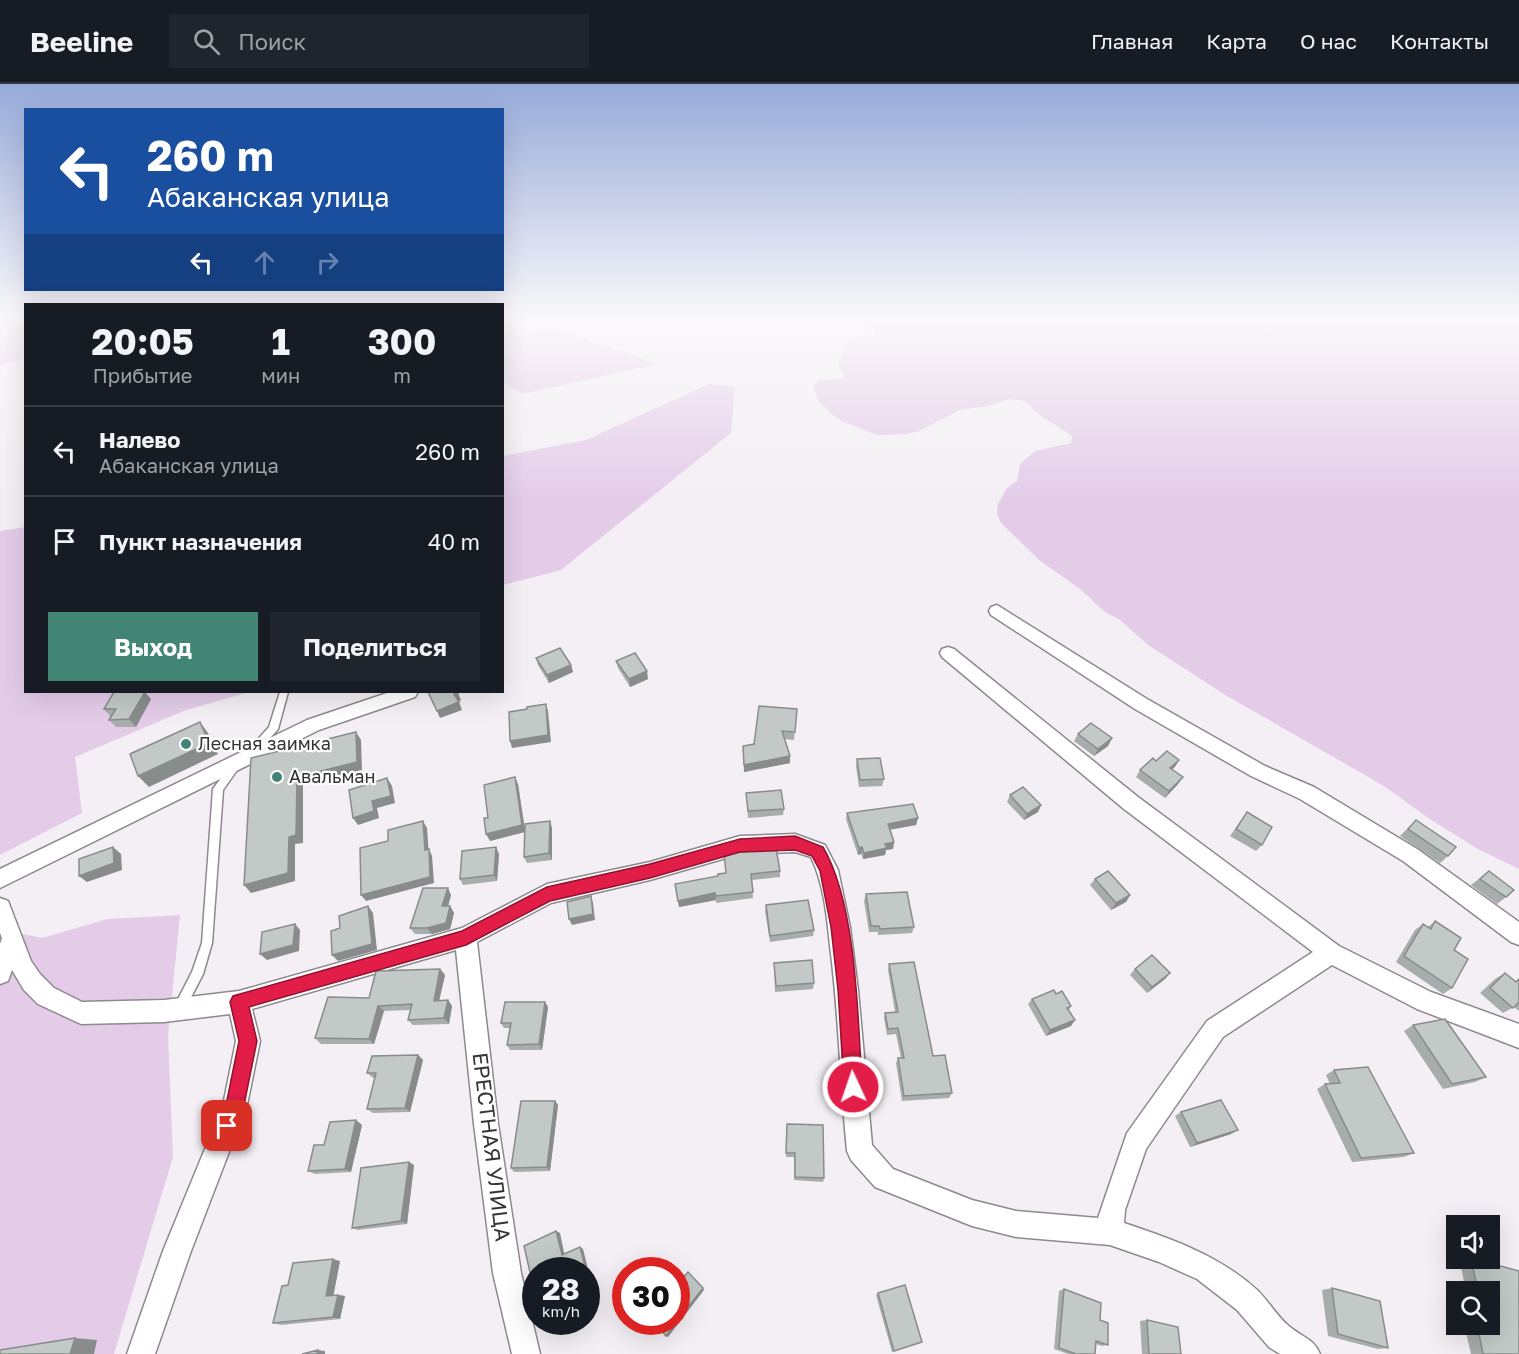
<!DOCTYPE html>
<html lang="ru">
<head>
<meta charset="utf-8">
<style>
  body { margin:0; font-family:"Golos Text",sans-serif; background:#20242c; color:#f1f3f6; height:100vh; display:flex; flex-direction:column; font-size:22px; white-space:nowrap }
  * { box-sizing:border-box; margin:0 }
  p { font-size:20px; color:#9ea1a6 }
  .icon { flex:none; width:33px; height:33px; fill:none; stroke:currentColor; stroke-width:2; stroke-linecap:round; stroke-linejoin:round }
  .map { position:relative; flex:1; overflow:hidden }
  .drawer { position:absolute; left:24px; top:219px; width:480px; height:390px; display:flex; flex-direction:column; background:#171b24; border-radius:0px; box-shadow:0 6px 24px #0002 }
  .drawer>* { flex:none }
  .top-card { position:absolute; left:24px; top:24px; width:480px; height:183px; border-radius:0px; box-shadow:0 6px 24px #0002; background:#1a4fa0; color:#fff; overflow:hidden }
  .buttons { position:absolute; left:1446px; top:1131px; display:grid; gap:12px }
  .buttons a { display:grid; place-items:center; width:54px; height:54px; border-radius:0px; background:#171b24; box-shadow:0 6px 24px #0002; font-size:30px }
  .speed { position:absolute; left:522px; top:1173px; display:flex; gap:12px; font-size:30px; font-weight:700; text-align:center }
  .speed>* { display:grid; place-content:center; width:78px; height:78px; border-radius:50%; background:#171b24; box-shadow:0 6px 24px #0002; line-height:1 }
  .speed small { font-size:15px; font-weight:400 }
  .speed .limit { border:9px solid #d22; background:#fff; color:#111 }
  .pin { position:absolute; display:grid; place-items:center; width:51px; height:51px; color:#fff; margin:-26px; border-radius:12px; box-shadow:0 3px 9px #0006 }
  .me { position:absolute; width:66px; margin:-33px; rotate:357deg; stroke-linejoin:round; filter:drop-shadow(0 0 4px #0008) }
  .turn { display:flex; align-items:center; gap:21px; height:126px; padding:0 24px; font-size:27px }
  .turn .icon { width:78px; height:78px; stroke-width:2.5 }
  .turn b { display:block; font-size:42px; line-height:51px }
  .lanes { display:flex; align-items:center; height:57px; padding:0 24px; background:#0003; justify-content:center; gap:30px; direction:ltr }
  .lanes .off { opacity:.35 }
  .eta { display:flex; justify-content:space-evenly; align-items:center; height:102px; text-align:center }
  .eta b { font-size:36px; font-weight:700; line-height:42px }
  .primary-button { display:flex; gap:12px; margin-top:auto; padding:12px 24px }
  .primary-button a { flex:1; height:69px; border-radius:0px; background:#438575; color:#fff; font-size:24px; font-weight:700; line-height:69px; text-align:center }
  .primary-button a+a { background:#20242c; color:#f1f3f6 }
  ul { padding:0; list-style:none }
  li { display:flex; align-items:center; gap:18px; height:90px; padding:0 24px; border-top:2px solid #363941 }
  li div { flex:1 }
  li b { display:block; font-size:22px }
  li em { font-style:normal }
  header { display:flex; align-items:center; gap:36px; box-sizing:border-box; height:84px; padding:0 30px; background:#171b24; border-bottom:2px solid #363941 }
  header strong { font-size:28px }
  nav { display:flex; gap:33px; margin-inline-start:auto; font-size:21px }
  .search { width:420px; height:54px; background:#20242c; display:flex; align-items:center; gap:15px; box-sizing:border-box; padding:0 21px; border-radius:0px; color:#9ea1a6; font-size:22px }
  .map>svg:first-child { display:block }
</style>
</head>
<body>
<header>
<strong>Beeline</strong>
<div class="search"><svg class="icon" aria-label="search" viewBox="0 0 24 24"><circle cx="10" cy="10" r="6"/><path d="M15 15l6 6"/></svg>Поиск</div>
<nav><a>Главная</a><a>Карта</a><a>О нас</a><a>Контакты</a></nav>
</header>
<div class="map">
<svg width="1519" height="1270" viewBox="0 0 1519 1270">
  <rect width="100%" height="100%" fill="#f3eff4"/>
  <g fill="#e4cce9">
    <path d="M0,235H25V274L0,282Z"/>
    <path d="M854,235H1519V785L1478,765L1428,734L1384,702L1227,612L1148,561L1120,536L1105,528L1080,505L1039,476L1001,439L997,430L998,420L1007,404L1017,397L1020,380L1035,367L1071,359L1072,352L1041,332L1024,317L1010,315L988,322L960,326L919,347L907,350L877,351L841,337L832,330L818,317L813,302L820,296L845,294L838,281L849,255L860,252L873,253L876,248Z"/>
    <path d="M512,245L567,249L658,280L523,310L503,298V251Z"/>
    <path d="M709,300L735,303L731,349L561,486L503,501V372L586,356Z"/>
    <path d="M25,443L26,608H250L186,626L75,673L82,729L0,771V447Z"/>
    <path d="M180,831L168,952L173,1073L114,1270H0V845L42,854L107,835Z"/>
  </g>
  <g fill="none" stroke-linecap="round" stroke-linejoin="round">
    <g stroke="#8d898e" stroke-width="3">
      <g id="service">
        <path d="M280,608H288L278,645L258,668H252L250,665L252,662L269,643Z"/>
        <path d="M235,678L238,679L240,682L223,706L212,859L203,890L184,927L180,929L176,927L174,923L192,888L202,859L213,705L232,679Z"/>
      </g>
    </g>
    <g stroke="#8d898e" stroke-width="3">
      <g id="minor">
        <path d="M997,521L1147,615L1265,682L1314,703L1417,765L1519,838V861L1511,858L1403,777L1300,715L1251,692L1135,625L991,531L989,527L991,523Z"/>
        <path d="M948,563L954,565L1138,713L1339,862L1431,908L1519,940V964L1417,925L1332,881L1223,953L1146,1065L1125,1126L1124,1139C1172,1155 1218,1171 1256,1205C1269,1217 1277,1233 1290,1243C1302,1253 1314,1255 1320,1270H1280L1269,1263L1237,1226L1197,1195L1159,1178L1110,1161L1016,1153L972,1142L875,1103L851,1076L847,1067C840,999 839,930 830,862C827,833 824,800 811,773L795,768L740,770L650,796L551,819L477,858L498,1040L521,1189L540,1270H512L493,1189L474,1040L456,866L252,925L260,957L247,1021L191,1167L155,1270H127L163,1167L223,1021L236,957L230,930L164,938L81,940L38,920L24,906L12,886L8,897L0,900V860L2,854L0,849V814L8,817L31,877L40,890L54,904L82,918L164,916L239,907L462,844L547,800L650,778L740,752L795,750L825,761L838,786L850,843L858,906L872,1061L893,1085L972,1116L1016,1127L1098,1134L1127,1049L1207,937L1313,868L1124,725L942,573L940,569L942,565Z"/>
        <path d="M390,608H418L415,613L319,646L0,804V785L307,636Z"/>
      </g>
    </g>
    <use href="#service" fill="#fff" fill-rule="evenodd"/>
    <use href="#minor" fill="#fff" fill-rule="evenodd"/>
  </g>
  <g fill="#a7adab">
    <path d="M536,574L571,581L573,588L549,599L538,581Z"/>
    <path d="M616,577L648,595L630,603L618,584Z"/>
    <path d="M151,615L136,643H116L109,636L110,632L104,625Z"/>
    <path d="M797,625L794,656L784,655L790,679L744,688L743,662L754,660Z"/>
    <path d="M1078,650L1112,654L1108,662L1094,672L1074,657Z"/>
    <path d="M857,675L884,695L882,702L859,703L856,682Z"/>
    <path d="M1179,676L1172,685L1183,693L1178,700L1165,714L1136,693L1140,686L1156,677Z"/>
    <path d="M518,700L525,745L550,737L552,744V776L527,779L524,773L525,748L490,757L488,734Z"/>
    <path d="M746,709L784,725L783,731L748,734Z"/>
    <path d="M1010,711L1041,721L1038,728L1024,736L1007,718Z"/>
    <path d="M1247,728L1262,761L1256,767L1230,752Z"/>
    <path d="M847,729L918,734L916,741L890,746L894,758L893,765L886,766L885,771L863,775L861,770L858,771L846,735Z"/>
    <path d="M1416,736L1448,772L1440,779L1400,752Z"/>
    <path d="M499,770L497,797L463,801L460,795Z"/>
    <path d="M780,787V793L752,796L753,814L716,819V816L679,823L675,800Z"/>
    <path d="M1489,787L1506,813L1497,820L1471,801Z"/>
    <path d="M1095,795L1130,811L1126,818L1111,826L1090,801Z"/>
    <path d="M866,810L914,843L912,849L878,851V848H869L864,817Z"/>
    <path d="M451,811L448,822H450L454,829L450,845L432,850H415L410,844Z"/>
    <path d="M766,821L814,846L813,852L770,858L765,827Z"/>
    <path d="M1435,837L1454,866L1452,904L1443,910L1396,878L1415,846L1423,840L1428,843Z"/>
    <path d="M774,879L814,899L813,905L775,908Z"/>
    <path d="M889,880L952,1009L949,1014L902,1017L896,979L898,974H901L896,950L887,951L884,934L885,929L895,928L888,886Z"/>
    <path d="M440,885L445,891L439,916H448L452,922L449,940L413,941L408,936L410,926L384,927L374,960H321L315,954L369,914Z"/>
    <path d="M1135,885L1170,889L1165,895L1147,909L1130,891Z"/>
    <path d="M1505,889L1515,897L1519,895V927L1514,923L1503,929L1480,909L1495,895Z"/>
    <path d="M1056,910L1071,922L1069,926L1071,942L1046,952L1028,920L1032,915Z"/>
    <path d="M545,918L548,923L542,966H510L507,961L510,944H504L501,939Z"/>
    <path d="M1413,941L1486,993L1475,998L1443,1005L1404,947Z"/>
    <path d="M418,971L423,976L410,1028L373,1029L367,1025L375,994H373L367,989Z"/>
    <path d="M1334,986L1414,1069L1404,1073L1352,1078L1317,1005L1325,1000H1330L1326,991Z"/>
    <path d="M555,1017L558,1021L550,1087L514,1088L511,1084Z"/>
    <path d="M1181,1028L1231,1050L1190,1063L1175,1032Z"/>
    <path d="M787,1040L824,1094L823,1098L794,1096V1073H786Z"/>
    <path d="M362,1041L351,1088L315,1090L308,1087L324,1061Z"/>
    <path d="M414,1081L407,1140L358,1146L352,1144Z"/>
    <path d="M1471,1174L1519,1187V1270H1471L1464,1240H1490V1208H1466L1460,1177Z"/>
    <path d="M340,1177L333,1211H338L345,1212L340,1235L281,1241L273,1239L288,1201Z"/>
    <path d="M1332,1204L1388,1264L1378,1265L1328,1252L1322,1206Z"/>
    <path d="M1064,1205L1100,1236L1108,1261L1102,1262L1096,1260L1095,1270H1068L1054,1265L1059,1207Z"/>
    <path d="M878,1209L922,1258L892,1268L876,1211Z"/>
    <path d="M1147,1236L1181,1270H1142L1140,1237Z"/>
  </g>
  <g fill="#888d8b">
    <path d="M571,581L573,588L549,599L547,591Z"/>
    <path d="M647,587L648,595L630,603L629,595Z"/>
    <path d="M145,608L151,615L136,643L129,635Z"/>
    <path d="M458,609L461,616L458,618L454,610Z"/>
    <path d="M459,618L462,626L440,634L437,627Z"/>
    <path d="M546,620L548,627L551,658L512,664L510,657Z"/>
    <path d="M200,638L208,649L218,670L149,703L138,692Z"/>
    <path d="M356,648L361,656L362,686L303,701V759L295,760V797L251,809L244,801L289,753L297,693Z"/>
    <path d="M1112,654L1108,662L1094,672L1098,665Z"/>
    <path d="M790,672V679L744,688V681Z"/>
    <path d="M1179,676L1175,683L1166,691L1170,684Z"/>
    <path d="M515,693L518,700L525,748L490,757L486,750Z"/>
    <path d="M1183,693L1178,700L1165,714L1169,707Z"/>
    <path d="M387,694L392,702L395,719L377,724L379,734L358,741L353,734L372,717Z"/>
    <path d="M1041,721L1038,728L1024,736L1027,730Z"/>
    <path d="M918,734L916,741L886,746L888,740Z"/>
    <path d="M423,737L427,744L429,772L425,766Z"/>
    <path d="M550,737L552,744V776L549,769Z"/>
    <path d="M894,758L893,765L886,766L885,771L863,775L864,769L885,760Z"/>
    <path d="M113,763L121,770L122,786L87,798L79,792Z"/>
    <path d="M496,763L499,770L497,797L494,791Z"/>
    <path d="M862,763L861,770L858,771L859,764Z"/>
    <path d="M429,765L432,772L434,799L366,817L361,811Z"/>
    <path d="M448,804L451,811L446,829L442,822Z"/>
    <path d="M715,809L716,816L679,823L678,817Z"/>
    <path d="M1130,811L1126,818L1111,826L1116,819Z"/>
    <path d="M591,812L593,819L595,836L572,841L569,835Z"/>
    <path d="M368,822L373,829L377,866L338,877L332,871Z"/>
    <path d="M450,822L454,829L450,845L432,850L427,844Z"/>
    <path d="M295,840L300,846L299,867L267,876L260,870Z"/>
    <path d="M440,885L445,891L438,922L434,917Z"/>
    <path d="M1170,889L1165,895L1147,909L1152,903Z"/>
    <path d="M448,916L452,922L449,940L444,934Z"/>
    <path d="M545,918L548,923L542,966L539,960Z"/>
    <path d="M378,922L384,927L374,960L369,955Z"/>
    <path d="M1075,936L1071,942L1046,952L1050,946Z"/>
    <path d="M418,971L423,976L410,1028L405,1024Z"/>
    <path d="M555,1017L558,1021L550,1087L547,1083Z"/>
    <path d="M356,1036L362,1041L351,1088L345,1085Z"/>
    <path d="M1238,1046L1231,1050L1190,1063L1197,1059Z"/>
    <path d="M409,1078L414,1081L407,1140L401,1137Z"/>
    <path d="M556,1147L560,1149L565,1173L562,1171Z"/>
    <path d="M580,1163L583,1165L592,1201L586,1204V1186Z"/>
    <path d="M333,1175L340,1177L333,1214L326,1212Z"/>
    <path d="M703,1204L704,1206L668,1253L666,1252Z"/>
    <path d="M338,1211L345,1212L340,1235L333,1233Z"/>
    <path d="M653,1238H655L646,1249L644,1248Z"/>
    <path d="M75,1254L97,1256L94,1270H70Z"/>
    <path d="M318,1266L325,1267V1270H317Z"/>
  </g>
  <g fill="#c2c9c7" stroke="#888d8b" stroke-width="1.5">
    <path d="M560,564L571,581L547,591L536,574Z"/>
    <path d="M635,569L647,587L629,595L616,577Z"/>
    <path d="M114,608H145L129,635L109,636L116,625H104Z"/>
    <path d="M428,608H457L458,609L454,610L459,618L437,627Z"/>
    <path d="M546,620L548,651L510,657L509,628L527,625V623Z"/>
    <path d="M759,622L797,625L795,648L782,647L790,672L744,681L743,662L754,660Z"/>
    <path d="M200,638L209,659L138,692L130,670Z"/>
    <path d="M1091,639L1112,654L1098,665L1078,650Z"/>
    <path d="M356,648L357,678L297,693L296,751L289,753L288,789L244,801L251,674Z"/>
    <path d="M1167,667L1179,676L1170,684L1183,693L1169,707L1140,686L1153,674L1156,677Z"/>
    <path d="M880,674L884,695L860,696L857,675Z"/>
    <path d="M515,693L522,741L486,750L484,734H488L484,701Z"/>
    <path d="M387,694L391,712L372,717L374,727L353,734L349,706Z"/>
    <path d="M1023,703L1041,721L1027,730L1010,711Z"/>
    <path d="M781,706L784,725L748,727L746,709Z"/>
    <path d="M913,720L918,734L888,740L894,758L885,760L887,764L864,769L862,763L859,764L847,729Z"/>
    <path d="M1247,728L1272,743L1262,761L1236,745Z"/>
    <path d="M1416,736L1456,763L1448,772L1408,745Z"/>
    <path d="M423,737L425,766L429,765L430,793L361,811L360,764L388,757V746Z"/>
    <path d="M550,737L549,769L524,773L525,740Z"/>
    <path d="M113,763L114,779L79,792V775Z"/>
    <path d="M496,763L494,791L460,795L462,767Z"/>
    <path d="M776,764L780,787L751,790L753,808L716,812L715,809L678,817L675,800L718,792V790L726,789L724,770Z"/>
    <path d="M1108,787L1130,811L1116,819L1095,795Z"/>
    <path d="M1489,787L1514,806L1506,813L1480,795Z"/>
    <path d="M423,804H448L442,822H450L446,839L427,844H410Z"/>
    <path d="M907,808L914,843L880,845L879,842H871L866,810Z"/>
    <path d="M591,812L593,830L569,835L567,818Z"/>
    <path d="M808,816L814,846L770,852L766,821Z"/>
    <path d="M368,822L372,860L332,871L331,847L340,844L339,832Z"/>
    <path d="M1435,837L1461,854L1454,866L1468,875L1452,904L1404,872L1423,840L1431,845Z"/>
    <path d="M295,840L293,861L260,870L262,848Z"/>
    <path d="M1152,871L1170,889L1152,903L1135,885Z"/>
    <path d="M812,876L814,899L776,902L774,879Z"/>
    <path d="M914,878L933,972L945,971L952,1009L904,1012L898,974H904L898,944L888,945L885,929L898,928L889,880Z"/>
    <path d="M440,885L434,917L448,916L444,934L408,936L412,920L378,922L369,955L315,954L328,913L369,914L376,887Z"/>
    <path d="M1505,889L1516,898L1519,895V918L1513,924L1490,904Z"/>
    <path d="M1054,906L1056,910L1062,907L1071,922L1067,924L1075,936L1050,946L1032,915Z"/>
    <path d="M505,918H545L539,960L507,961L511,939H501Z"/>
    <path d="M1445,935L1486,993L1452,1000L1413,941Z"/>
    <path d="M418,971L405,1024L367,1025L376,989H367L372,972Z"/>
    <path d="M1368,983L1414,1069L1361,1074L1325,1000L1340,999L1334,986Z"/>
    <path d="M1221,1016L1238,1046L1197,1059L1181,1028Z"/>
    <path d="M521,1017H555L547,1083L511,1084Z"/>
    <path d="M356,1036L345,1085L308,1087L314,1061H324L330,1038Z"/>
    <path d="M787,1040L823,1041L824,1094L795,1093V1069H786Z"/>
    <path d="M409,1078L401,1137L352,1144L361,1084Z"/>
    <path d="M556,1147L562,1171L580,1163L586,1186H536V1214L524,1162Z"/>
    <path d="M1471,1174L1519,1187V1270H1483L1477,1240H1490V1208H1478Z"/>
    <path d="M333,1175L326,1212L338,1211L333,1233L273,1239L282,1202L288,1201L293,1179Z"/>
    <path d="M688,1188L703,1204L666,1252L654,1238H676V1202Z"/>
    <path d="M586,1189L589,1199L586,1200Z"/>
    <path d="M905,1201L922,1258L894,1267L878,1209Z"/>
    <path d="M1332,1204L1380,1217L1388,1264L1338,1250Z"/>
    <path d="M1064,1205L1101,1219L1100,1236L1108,1239V1261L1096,1257L1095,1270H1076L1059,1264Z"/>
    <path d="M1147,1236L1178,1243L1181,1270H1149Z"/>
    <path d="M635,1238H653L644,1248Z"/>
    <path d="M75,1254L70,1270H0V1266Z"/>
    <path d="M318,1266L317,1270H302Z"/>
  </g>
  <linearGradient id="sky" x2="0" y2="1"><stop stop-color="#97aada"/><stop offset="0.57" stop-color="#faf8fa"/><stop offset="1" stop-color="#faf8fa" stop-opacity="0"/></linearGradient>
  <rect width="1519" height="413" fill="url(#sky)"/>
  <path fill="#e11d48" stroke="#92132f" stroke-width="1.5" d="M795,752L823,763C857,821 858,935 862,1003L859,1009L853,1012L846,1009L844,1003L838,906L831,843L820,787L812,772L795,766L740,768L650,794L550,817L466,861L249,923L257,957L244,1021L233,1049L227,1051L220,1049L217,1042L226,1021L239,957L230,918L233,912L462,847L547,803L650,780L740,755Z"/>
  <g fill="#438575" stroke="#fffeff" stroke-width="2">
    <circle cx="186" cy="660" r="6"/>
    <circle cx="277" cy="693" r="6"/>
  </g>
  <g text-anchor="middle" stroke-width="4.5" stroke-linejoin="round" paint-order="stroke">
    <g font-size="18" fill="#343335" stroke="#fffeff" text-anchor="start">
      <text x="198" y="666">Лесная заимка</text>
      <text x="289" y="699">Авальман</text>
    </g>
    <g font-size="21" fill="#343335" stroke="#fffeff">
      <text transform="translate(491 1063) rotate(83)" y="7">ЕРЕСТНАЯ УЛИЦА</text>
    </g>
  </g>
</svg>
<div class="buttons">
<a><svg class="icon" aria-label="sound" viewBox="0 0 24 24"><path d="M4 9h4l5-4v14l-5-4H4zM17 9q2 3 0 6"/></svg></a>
<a><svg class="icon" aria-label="search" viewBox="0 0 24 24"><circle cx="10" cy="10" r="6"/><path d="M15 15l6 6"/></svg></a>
</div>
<div class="speed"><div>28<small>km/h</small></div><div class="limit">30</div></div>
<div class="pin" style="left:227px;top:1042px;background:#d93025"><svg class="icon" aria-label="arrive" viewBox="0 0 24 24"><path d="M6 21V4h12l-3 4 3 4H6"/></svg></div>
<svg class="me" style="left:853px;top:1003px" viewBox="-20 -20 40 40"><circle r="17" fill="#e11d48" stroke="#fff" stroke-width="3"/><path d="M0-11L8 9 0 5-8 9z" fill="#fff"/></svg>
<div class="top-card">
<div class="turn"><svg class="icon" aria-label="left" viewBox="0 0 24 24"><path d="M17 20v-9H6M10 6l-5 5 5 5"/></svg><div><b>260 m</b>Абаканская улица</div></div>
<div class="lanes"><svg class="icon" aria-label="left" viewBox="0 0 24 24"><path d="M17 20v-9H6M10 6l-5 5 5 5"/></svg><svg class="icon off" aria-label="ahead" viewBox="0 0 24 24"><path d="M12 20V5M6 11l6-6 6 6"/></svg><svg class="icon off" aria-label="right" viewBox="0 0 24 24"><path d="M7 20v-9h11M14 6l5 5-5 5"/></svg></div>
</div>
<section class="drawer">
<div class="eta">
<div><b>20:05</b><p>Прибытие</p></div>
<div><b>1</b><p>мин</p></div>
<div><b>300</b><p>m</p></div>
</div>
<ul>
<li><svg class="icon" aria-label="left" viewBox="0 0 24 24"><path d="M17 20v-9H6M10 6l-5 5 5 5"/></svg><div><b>Налево</b><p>Абаканская улица</p></div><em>260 m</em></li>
<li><svg class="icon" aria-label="arrive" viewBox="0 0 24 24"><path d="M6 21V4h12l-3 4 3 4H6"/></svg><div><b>Пункт назначения</b></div><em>40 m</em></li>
</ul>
<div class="primary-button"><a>Выход</a><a>Поделиться</a></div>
</section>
</div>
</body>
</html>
